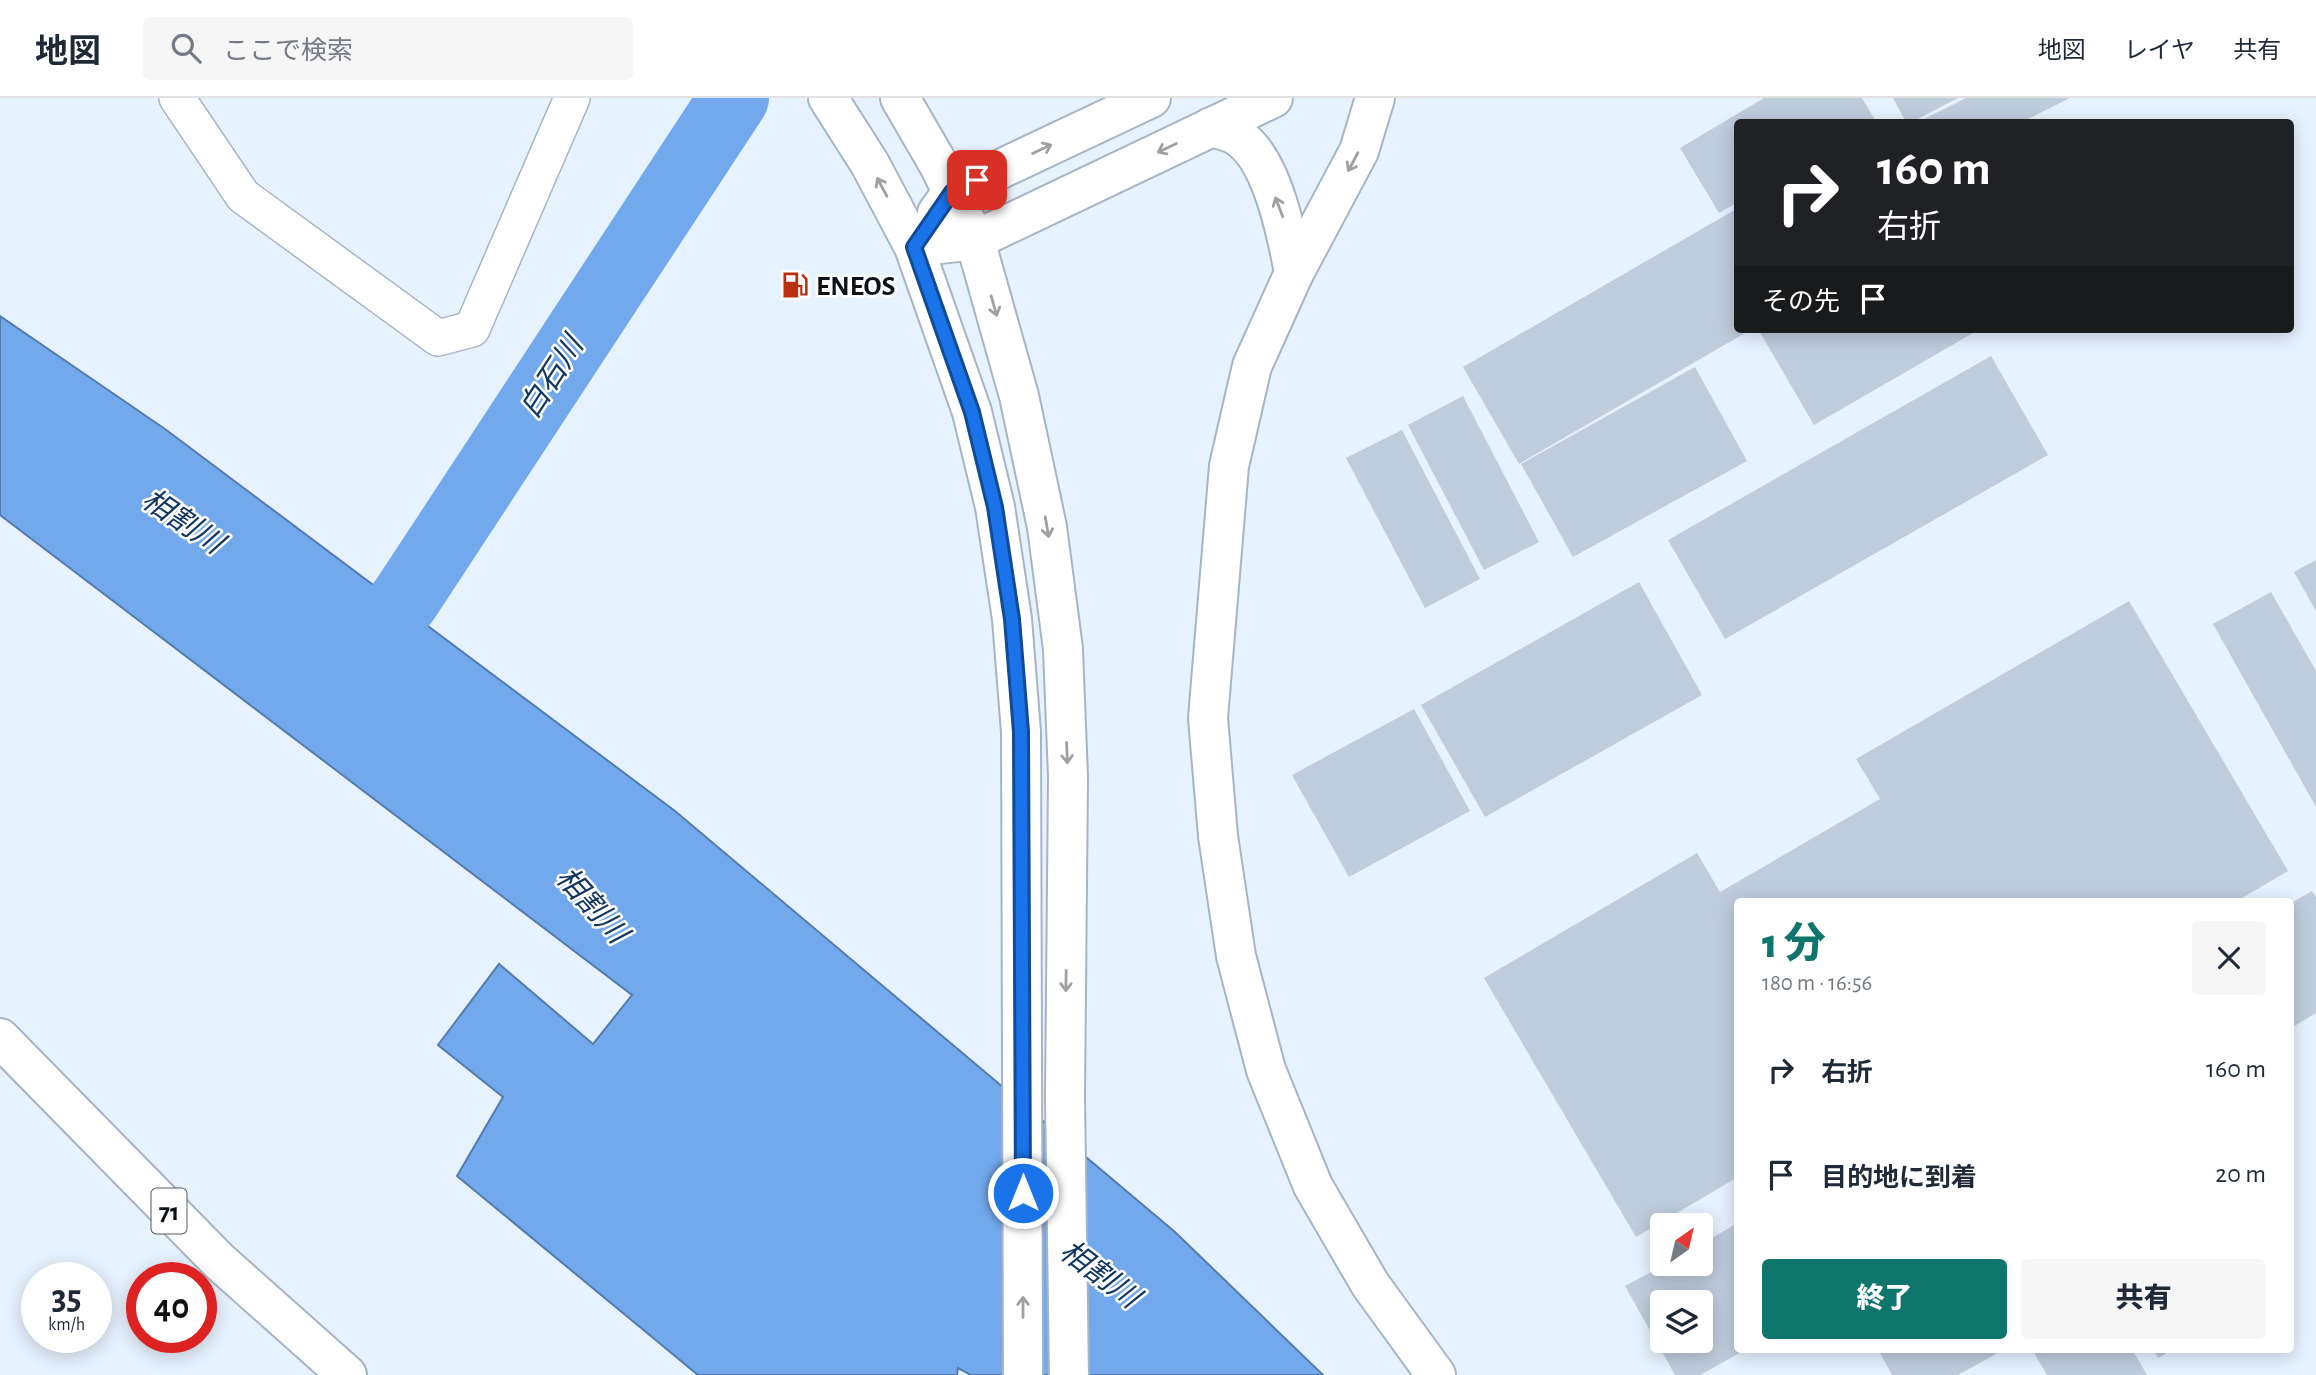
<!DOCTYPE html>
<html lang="ja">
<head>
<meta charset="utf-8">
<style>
  body { margin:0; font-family:"Alegreya Sans","Noto Sans JP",sans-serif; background:#f6f6f7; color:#1f2937; height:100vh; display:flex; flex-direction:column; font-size:26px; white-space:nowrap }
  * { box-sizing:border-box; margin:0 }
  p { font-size:23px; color:#747a83 }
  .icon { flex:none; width:38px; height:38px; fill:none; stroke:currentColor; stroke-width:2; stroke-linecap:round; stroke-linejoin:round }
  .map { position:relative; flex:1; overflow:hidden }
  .panel { position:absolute; left:1734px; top:800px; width:560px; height:455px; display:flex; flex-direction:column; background:#fff; border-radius:7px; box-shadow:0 4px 18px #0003 }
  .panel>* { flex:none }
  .hud { position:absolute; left:1734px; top:21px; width:560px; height:214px; border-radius:7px; box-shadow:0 4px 18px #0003; background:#202124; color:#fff; overflow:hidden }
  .needle { width:46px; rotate:34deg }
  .tools { position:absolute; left:1650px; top:1115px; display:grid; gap:14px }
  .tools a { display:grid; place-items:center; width:63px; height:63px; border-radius:7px; background:#fff; box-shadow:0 4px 18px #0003; font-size:35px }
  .speed { position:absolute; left:21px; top:1164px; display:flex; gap:14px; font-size:35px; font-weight:700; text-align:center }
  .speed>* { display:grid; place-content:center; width:91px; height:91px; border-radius:50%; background:#fff; box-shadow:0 4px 18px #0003; line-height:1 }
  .speed small { font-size:18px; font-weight:400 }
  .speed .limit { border:10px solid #d22; background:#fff; color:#111 }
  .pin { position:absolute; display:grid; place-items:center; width:60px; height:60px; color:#fff; margin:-30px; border-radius:14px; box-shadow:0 4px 10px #0006 }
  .me { position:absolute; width:77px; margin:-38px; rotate:0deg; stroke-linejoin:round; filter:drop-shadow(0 0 5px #0008) }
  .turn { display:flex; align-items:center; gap:24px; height:147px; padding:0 28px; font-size:32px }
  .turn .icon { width:91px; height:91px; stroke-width:2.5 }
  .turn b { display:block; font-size:49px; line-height:60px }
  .then { display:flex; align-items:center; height:66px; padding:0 28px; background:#0003; gap:14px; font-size:26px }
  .round { display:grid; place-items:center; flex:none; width:74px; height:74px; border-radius:7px; background:#f6f6f7 }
  .summary { display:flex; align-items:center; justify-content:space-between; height:119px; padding:0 28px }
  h1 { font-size:42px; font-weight:800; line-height:52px; color:#0f766e }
  .button { display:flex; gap:14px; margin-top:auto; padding:14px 28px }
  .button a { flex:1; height:80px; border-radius:7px; background:#0f766e; color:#fff; font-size:28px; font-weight:800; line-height:80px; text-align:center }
  .button a+a { background:#f6f6f7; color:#1f2937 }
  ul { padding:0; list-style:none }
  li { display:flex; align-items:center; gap:21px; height:105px; padding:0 28px }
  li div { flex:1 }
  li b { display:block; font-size:26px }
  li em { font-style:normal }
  header { display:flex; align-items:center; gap:42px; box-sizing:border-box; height:98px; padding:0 35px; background:#fff; border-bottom:2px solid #e0e1e3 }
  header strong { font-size:33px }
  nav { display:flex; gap:38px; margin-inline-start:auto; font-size:24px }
  .search { width:490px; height:63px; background:#f6f6f7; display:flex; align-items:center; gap:18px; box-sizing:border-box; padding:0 24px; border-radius:7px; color:#747a83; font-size:26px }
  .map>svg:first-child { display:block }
</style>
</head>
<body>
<header>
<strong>地図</strong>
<div class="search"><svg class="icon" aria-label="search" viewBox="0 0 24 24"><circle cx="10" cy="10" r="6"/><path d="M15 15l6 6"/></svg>ここで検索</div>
<nav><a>地図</a><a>レイヤ</a><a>共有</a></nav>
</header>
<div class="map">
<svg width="2316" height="1277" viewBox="0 0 2316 1277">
  <rect width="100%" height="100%" fill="#e7f2ff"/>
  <path fill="#72a9ec" stroke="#547bac" stroke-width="2" d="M0,218L165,331L675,713L1175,1134L1323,1277H971L958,1270L957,1277H698L457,1078L503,999L438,947L499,866L593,946L632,897L0,417Z"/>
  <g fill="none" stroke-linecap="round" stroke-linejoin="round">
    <path stroke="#72a9ec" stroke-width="70" d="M365,554L406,500L734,0"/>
  </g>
  <g fill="#bfccdc" fill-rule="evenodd">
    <path d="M1764,0H1862L1875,22L1871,24H1738V104L1719,115L1680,50Z"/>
    <path d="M1893,0H1958L1912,24H1906Z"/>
    <path d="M1966,0H2070L2022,24H1918Z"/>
    <path d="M1738,110V231H1752L1519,366L1463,269Z"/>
    <path d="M1758,231H1980L1814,327Z"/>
    <path d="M1991,258L2048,357L1725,541L1668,442Z"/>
    <path d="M1695,269L1747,363L1573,459L1521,366Z"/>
    <path d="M1463,298L1539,444L1484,472L1408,327Z"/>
    <path d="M1402,332L1480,481L1425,510L1346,360Z"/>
    <path d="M2316,462V513L2294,474Z"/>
    <path d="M1639,484L1702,597L1485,719L1421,607Z"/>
    <path d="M2271,494L2316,573V709L2213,526Z"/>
    <path d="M2129,503L2288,773L2237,803H1738V1079L1636,1139L1484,880L1697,755L1720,794L1880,701L1856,661Z"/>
    <path d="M1414,611L1470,713L1349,779L1292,677Z"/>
    <path d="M2312,793L2316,799V915L2291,930V805Z"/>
    <path d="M1738,1125V1251H1747L1700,1277H1675L1625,1188L1666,1166H1701V1146ZM1662,1204H1701V1242H1662Z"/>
    <path d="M1878,1251H2005L1958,1277H1892Z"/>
    <path d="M2032,1251H2132L2147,1277H2047Z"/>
    <path d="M2153,1251H2174L2158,1260Z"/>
  </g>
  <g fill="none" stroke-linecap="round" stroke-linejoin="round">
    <g stroke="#a7b4c4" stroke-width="38">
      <path id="minor" d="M177,0L243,98L438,240L472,231L572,0"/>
    </g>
    <g stroke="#a7b4c4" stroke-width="42">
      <g id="tertiary">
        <path d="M828,0L870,66L914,149L972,314L995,409L1012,521L1021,634L1023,1277"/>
        <path d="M900,0L940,69L975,142L1019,298L1047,429L1063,551L1068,679L1065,999L1069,1277"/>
        <path d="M1375,0L1359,53L1294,175L1252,268L1229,368L1208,620L1218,738L1236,858L1266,972L1313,1088L1370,1186L1436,1277"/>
        <path d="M1211,29C1222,32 1233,34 1241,41C1273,65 1287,137 1294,175"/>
        <path d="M937,115L952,94L1151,0"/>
        <path d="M914,149L975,142L1273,0"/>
      </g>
    </g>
    <g stroke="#a7b4c4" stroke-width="42">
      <path id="primary" d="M0,940L219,1163L347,1277"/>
    </g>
    <use href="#minor" stroke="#fff" stroke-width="35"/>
    <use href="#tertiary" stroke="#fff" stroke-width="38"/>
    <use href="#primary" stroke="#fff" stroke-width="38"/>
  </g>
  <defs><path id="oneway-shaft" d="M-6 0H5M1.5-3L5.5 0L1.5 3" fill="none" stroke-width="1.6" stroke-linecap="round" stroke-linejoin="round" transform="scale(1.75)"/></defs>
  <g stroke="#9ea0a2">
    <use href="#oneway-shaft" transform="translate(1167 50) rotate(154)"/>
    <use href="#oneway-shaft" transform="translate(1042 51) rotate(-25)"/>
    <use href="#oneway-shaft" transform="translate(1353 64) rotate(118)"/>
    <use href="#oneway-shaft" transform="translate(882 89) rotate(-118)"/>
    <use href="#oneway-shaft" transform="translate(1279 109) rotate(-111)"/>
    <use href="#oneway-shaft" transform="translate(994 208) rotate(74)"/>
    <use href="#oneway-shaft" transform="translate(1047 429) rotate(80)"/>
    <use href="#oneway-shaft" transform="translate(1067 655) rotate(88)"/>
    <use href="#oneway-shaft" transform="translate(1066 883) rotate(91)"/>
    <use href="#oneway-shaft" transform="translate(1023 1209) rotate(-90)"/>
  </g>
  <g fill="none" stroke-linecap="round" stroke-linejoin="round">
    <g stroke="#114b97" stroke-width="18">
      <path id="route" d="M977,82L952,94L914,149L972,314L995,409L1012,521L1021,634L1023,1095"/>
    </g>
    <use href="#route" stroke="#1a73e8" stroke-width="12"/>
  </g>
  <defs>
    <g id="fuel-bare" transform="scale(2.1)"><path d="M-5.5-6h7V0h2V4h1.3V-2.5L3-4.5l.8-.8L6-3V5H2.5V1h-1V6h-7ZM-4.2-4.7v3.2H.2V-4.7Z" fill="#ba300e" stroke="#fefefe" stroke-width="2.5" paint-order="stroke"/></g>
  </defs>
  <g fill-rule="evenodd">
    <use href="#fuel-bare" x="795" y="187"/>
  </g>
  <g text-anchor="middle" stroke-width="5" stroke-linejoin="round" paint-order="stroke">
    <rect fill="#fefefe" stroke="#55585c" stroke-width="2" x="151.5" y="1090.5" width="35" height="45" rx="5"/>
    <g font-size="26" font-weight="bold" fill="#0d1117">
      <text x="169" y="1122">71</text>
    </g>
    <g font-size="28" font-weight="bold" fill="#0d1117" stroke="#fefefe" text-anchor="start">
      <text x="816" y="197">ENEOS</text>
    </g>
    <g font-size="30" font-style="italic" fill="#103661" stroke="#fefefe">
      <text transform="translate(551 279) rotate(-57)" y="10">白石川</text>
      <text transform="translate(183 423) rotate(34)" y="10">相割川</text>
      <text transform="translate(592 807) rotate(48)" y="10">相割川</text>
      <text transform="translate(1100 1176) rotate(37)" y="10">相割川</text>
    </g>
  </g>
</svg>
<div class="tools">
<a><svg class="needle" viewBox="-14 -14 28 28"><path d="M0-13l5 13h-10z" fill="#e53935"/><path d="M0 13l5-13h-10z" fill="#747a83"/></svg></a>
<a><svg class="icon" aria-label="layers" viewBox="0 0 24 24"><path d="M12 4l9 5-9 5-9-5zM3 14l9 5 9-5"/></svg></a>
</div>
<div class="speed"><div>35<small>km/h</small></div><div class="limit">40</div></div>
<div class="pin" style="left:977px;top:82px;background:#d93025"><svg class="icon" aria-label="arrive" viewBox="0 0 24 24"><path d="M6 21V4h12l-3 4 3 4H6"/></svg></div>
<svg class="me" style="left:1023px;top:1095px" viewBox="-20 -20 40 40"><circle r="17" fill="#1a73e8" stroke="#fff" stroke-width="3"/><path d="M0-11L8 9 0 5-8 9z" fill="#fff"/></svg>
<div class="hud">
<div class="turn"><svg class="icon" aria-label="right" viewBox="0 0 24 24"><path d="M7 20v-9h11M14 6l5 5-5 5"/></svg><div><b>160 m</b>右折</div></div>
<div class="then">その先<svg class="icon" aria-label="arrive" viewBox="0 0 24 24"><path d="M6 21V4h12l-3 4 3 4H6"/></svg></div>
</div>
<section class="panel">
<div class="summary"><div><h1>1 分</h1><p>180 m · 16:56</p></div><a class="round"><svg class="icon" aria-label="close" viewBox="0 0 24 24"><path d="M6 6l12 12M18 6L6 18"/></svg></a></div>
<ul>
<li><svg class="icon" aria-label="right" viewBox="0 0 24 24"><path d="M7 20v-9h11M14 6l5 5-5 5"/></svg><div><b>右折</b></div><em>160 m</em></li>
<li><svg class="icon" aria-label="arrive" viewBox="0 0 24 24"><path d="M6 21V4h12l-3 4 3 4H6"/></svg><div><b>目的地に到着</b></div><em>20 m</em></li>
</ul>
<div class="button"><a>終了</a><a>共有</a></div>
</section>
</div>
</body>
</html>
